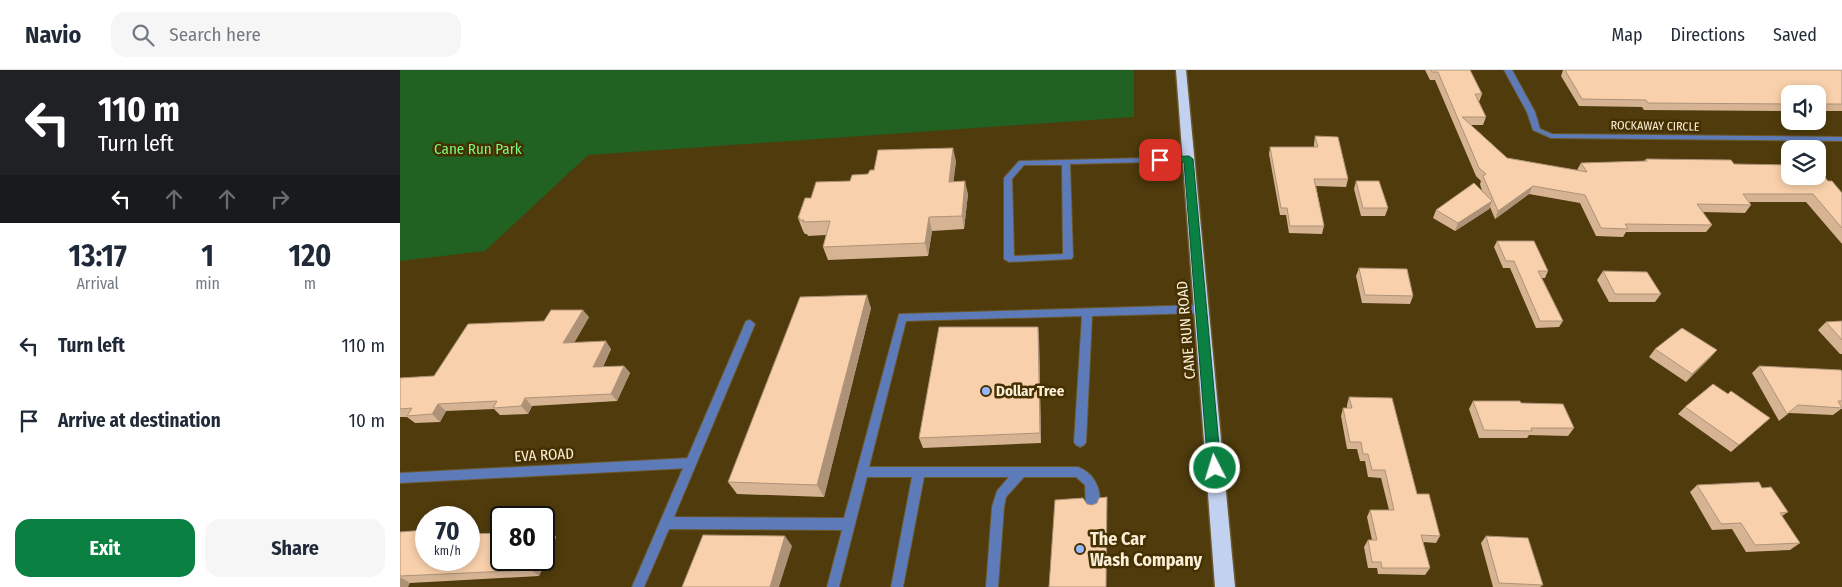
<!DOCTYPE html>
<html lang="en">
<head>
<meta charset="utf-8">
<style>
  body { margin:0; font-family:"Fira Sans Condensed",sans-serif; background:#f6f6f7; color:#1f2937; height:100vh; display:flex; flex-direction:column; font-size:19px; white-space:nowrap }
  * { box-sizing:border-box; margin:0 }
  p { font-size:16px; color:#747a83 }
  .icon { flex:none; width:28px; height:28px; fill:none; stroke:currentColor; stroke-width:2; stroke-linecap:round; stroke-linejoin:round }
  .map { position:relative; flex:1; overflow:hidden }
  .details { display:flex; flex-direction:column; background:#fff; width:400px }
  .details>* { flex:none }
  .banner { background:#202124; color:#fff; overflow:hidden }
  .fabs { position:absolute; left:1381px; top:15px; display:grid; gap:10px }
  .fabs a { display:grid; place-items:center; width:45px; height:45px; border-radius:10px; background:#fff; box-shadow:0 2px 8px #0003; font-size:25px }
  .speed { position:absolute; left:15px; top:436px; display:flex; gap:10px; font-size:25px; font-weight:700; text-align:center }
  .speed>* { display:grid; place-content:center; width:65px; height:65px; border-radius:50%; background:#fff; box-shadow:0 2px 8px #0003; line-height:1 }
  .speed small { font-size:12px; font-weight:400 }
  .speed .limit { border:2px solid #111; border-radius:8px; background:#fff; color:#111 }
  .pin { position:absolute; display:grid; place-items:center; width:42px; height:42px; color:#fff; margin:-21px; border-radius:10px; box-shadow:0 2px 8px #0006 }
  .me { position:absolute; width:55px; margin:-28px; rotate:355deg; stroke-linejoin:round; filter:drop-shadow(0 0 4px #0008) }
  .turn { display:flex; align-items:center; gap:18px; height:105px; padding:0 15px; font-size:22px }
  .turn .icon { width:65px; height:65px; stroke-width:2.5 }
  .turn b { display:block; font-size:35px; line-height:42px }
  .lanes { display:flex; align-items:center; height:48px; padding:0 15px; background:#0003; justify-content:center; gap:25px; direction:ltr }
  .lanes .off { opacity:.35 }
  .eta { display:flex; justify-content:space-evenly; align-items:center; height:85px; text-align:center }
  .eta b { font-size:30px; font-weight:700; line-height:35px }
  .primary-button { display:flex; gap:10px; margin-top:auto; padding:10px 15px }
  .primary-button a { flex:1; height:58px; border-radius:15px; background:#0b8043; color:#fff; font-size:20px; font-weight:700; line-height:58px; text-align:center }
  .primary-button a+a { background:#f6f6f7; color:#1f2937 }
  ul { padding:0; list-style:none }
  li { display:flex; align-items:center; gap:15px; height:75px; padding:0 15px }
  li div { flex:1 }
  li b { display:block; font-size:19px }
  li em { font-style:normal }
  header { display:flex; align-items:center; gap:30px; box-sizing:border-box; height:70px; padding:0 25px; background:#fff; border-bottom:1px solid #e0e1e3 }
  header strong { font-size:24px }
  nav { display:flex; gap:28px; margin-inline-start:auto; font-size:18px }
  .search { width:350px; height:45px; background:#f6f6f7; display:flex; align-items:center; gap:12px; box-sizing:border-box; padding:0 18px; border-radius:15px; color:#747a83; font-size:19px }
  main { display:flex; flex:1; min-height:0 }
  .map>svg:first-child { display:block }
</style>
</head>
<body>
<header>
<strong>Navio</strong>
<div class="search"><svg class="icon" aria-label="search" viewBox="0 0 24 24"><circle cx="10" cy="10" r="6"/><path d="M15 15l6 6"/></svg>Search here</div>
<nav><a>Map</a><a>Directions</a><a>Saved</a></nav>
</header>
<main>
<section class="details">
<div class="banner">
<div class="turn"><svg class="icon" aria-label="left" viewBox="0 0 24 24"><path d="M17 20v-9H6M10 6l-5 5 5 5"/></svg><div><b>110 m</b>Turn left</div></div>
<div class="lanes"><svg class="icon" aria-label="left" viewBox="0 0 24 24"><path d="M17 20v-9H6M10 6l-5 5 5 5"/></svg><svg class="icon off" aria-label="ahead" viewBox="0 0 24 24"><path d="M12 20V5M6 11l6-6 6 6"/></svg><svg class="icon off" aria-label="ahead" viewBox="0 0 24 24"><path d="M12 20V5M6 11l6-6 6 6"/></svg><svg class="icon off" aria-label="right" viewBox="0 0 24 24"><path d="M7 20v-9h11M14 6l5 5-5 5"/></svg></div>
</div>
<div class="eta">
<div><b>13:17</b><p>Arrival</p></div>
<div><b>1</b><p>min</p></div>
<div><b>120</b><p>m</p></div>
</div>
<ul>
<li><svg class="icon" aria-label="left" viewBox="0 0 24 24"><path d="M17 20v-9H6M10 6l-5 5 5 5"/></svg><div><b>Turn left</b></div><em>110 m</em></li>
<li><svg class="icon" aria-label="arrive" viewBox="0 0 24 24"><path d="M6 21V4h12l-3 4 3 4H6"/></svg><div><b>Arrive at destination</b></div><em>10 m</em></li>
</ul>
<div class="primary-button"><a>Exit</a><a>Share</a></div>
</section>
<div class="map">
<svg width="1442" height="517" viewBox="0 0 1442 517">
  <rect width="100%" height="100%" fill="#4f3b0c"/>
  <path fill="#216122" d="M0,0H734V47L188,85L85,181L0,191Z"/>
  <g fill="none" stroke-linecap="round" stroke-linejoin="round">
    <g stroke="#6b582c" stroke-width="2">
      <g id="lane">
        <path d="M789,87H792V91L670,94L673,187L671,189L609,192L604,189V108L619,91ZM624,95H662L663,184L614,186L612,109Z"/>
        <path d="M801,235L806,239L801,243L692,246L686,372L684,375L680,377L676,375L674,372L682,246L506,251L469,397H678C697,404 705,426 696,444L692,445L688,444L686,440L685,415L676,407H624L606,427L604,437L598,517H586L592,437L597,421L609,407H524L503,517H491L512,407H467L439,517H427L442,460L269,459L244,517H232L346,251L350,250L355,254L274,447L444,448L499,244Z"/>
      </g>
    </g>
    <g stroke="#6b582c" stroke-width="2">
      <g id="street">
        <path d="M1104,0H1112L1135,42L1140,59L1152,64L1442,67V71L1151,68L1133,60L1127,42Z"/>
        <path d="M290,388L294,389L296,393L294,397L290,398L0,413V403Z"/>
      </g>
    </g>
    <g stroke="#6b582c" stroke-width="3">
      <path id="highway" d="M776,0H786L835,517H815Z"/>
    </g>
    <use href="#lane" fill="#5d7bb9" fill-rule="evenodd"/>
    <use href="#street" fill="#5d7bb9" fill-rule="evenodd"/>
    <use href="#highway" fill="#c2d1ef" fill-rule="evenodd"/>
  </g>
  <g fill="#d5b393">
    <path d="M1025,0H1070L1082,24L1079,32L1086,47L1083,55H1071L1107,88L1177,100L1181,93L1244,91L1246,89L1334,94L1428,111L1442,123V174L1406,132H1349L1351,135L1345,143L1303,142L1312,155L1306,162H1226L1223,167L1196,166L1180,133L1129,124L1095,149L1090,137L1089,139L1055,161L1033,148L1036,140L1082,121L1080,114L1081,111L1076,106L1035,10H1030Z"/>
    <path d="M1163,0H1442V41H1418V24H1390V41L1244,40L1242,37L1179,36L1161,6Z"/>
    <path d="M915,66L948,109L946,117L916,116L924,156L922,164L889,163L886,145H880L869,84L870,77H914V74Z"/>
    <path d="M556,91L553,111L568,124L564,159L532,161L528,186L428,190L423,177L426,165L408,166L407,164H405L403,161L398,148L411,128L468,104L474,100Z"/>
    <path d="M956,111L988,138L985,146H961L954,119Z"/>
    <path d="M1097,171L1148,201L1145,208H1142L1163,251L1159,257L1136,258L1110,198H1103L1094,177Z"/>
    <path d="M959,198L1013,226L1010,234L962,233L956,206Z"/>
    <path d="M1203,201L1261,224L1255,232H1209L1197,210Z"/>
    <path d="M471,238L424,427L337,424L328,412Z"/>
    <path d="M189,247L174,273L211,279L203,297L224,296L230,303L217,331L132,336L128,344L100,345L94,339L46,341L40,352L15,353L7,347H0V308L34,306L144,251Z"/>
    <path d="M1442,251V284H1440L1418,260L1426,252Z"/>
    <path d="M638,257L639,268L641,373L523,378L519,368Z"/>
    <path d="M1255,279L1317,280L1286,312L1249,287Z"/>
    <path d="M1359,296L1442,302V339H1441L1433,345L1389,343L1379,351L1352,303Z"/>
    <path d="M1328,324L1370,348L1331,382L1278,344L1285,337Z"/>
    <path d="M949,327L1017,424L1040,466L1036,473L1023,472L1030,498L1025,505L978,504L977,498H968L964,477L968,470H972L967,447L970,440H989L981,408L968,407L965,391H960L957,379H947L941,346L943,338H947V335Z"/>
    <path d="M1073,331L1121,333L1174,358L1168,366L1129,365L1127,368H1079L1069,339Z"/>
    <path d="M1297,415L1362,418L1388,442L1382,446L1400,473L1390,480L1346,482L1332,459L1312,460L1290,422Z"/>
    <path d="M148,460L156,467L139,506L10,513L0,517V462L26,490Z"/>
    <path d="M1086,466L1143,515L1140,517H1093L1081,473Z"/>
  </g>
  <g fill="#ae9278">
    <path d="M553,78L556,91L552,125L549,112Z"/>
    <path d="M565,111L568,124L564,159L562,146Z"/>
    <path d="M1133,116L1129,124L1095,149L1098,141Z"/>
    <path d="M1092,131L1089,139L1055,161L1058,153Z"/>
    <path d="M529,147L532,161L528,186L525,173Z"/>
    <path d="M467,225L471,238L424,427L417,415Z"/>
    <path d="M183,240L189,247L169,281L163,273Z"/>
    <path d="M638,257L639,268L641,373L640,363Z"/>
    <path d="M206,271L211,279L199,304L193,297Z"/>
    <path d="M1317,280L1310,288L1286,312L1292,304Z"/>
    <path d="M224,296L230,303L217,331L211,324Z"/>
    <path d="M125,328L132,336L128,344L121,336Z"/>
    <path d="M38,334L46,341L40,352L32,344Z"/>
    <path d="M25,460L26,461V470L21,467Z"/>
    <path d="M148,460L156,467L139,506L131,500L135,490H144V470Z"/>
    <path d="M385,466L392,476L379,517H370Z"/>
    <path d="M0,507L10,513L8,517H0Z"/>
  </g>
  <g fill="#f8d0ab" stroke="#ae9278">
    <path d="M1031,0H1070L1082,24H1075L1086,47H1062L1107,88L1187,102L1181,93L1247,91L1246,89L1331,90L1334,94L1390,95V106H1418V99L1428,111H1432L1442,123V158L1413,124H1343L1351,135L1297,134L1312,155L1225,154L1228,159L1201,158L1185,125L1133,116L1098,141L1083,106L1086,104L1079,98L1038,2H1032Z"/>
    <path d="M1165,0H1442V34H1418V24H1390V34L1248,33L1246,30L1182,29Z"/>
    <path d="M915,66L938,67L948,109H914L924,156H890L887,138H881L870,77H918Z"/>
    <path d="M553,78L549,112L565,111L562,146L529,147L525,173L423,177L430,151L403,152L404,150H399L400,148H398L405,128H411L416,112L450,111L452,105L468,104L470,100H474L478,80Z"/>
    <path d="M956,111H979L988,138H963Z"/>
    <path d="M1074,113L1092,131L1058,153L1036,140Z"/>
    <path d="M1097,171H1134L1148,201H1138L1163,251H1140L1114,191H1106Z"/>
    <path d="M959,198L1007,199L1013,226L965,225Z"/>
    <path d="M1203,201L1247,202L1261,224H1215Z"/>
    <path d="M467,225L417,415L328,412L400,227Z"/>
    <path d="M151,240H183L163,273L206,271L193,297L224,296L211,324L125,328L121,336L93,338L97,331L38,334L32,344L7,346L12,338L0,339V308L34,306L68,254L144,251Z"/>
    <path d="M1442,251V270L1426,252Z"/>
    <path d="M539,257H638L640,363L519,368Z"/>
    <path d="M1282,258L1317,280L1292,304L1255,279Z"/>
    <path d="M1359,296L1441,300L1442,302V331H1438L1442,338L1398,335L1387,344Z"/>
    <path d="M1313,314L1328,324L1331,321L1370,348L1339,375L1285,337Z"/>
    <path d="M949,327L992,328L1017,424H1029L1040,466L1021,465L1030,498H982L981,492H972L968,470H977L970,440H994L985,400H972L968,384H963L961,372H950L943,338H952Z"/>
    <path d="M1073,331H1120L1121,333L1163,334L1174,358H1131L1132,361L1084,360Z"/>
    <path d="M1359,412L1362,418L1371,417L1388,442L1380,443L1400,473L1355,475L1341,453L1321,454L1297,415Z"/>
    <path d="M707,427L706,517H649L655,430L683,428L687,434L692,435L697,433L699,428Z"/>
    <path d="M25,460L21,467L26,466V490H69V464L101,463V490H135L131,500L0,506V462Z"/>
    <path d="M144,460H148L144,470Z"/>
    <path d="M303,465L385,466L370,517H282Z"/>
    <path d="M1086,466L1128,468L1143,515L1099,513Z"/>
  </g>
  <path fill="#0b8043" stroke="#07532c" d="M789,86L793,89L821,398L820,402L815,403L810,402L808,398L784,92L760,93L755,90L760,87Z"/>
  <g fill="#94b7fd" stroke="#443000" stroke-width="2">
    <circle cx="586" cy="321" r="5"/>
    <circle cx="680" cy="479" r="5"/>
  </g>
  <g text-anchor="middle" stroke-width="5" stroke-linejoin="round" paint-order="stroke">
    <g font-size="12" fill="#fbeed7" stroke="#443000">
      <text transform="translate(1255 56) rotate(1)" y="4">ROCKAWAY CIRCLE</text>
    </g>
    <g font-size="15" fill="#7df77d" stroke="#443000">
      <text x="78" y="84">Cane Run Park</text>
    </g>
    <g font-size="15" fill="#fbeed7" stroke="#443000">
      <text transform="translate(786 260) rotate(-95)" y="5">CANE RUN ROAD</text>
      <text transform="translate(144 385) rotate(-3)" y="5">EVA ROAD</text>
    </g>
    <g font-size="15" font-weight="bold" fill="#fbeed7" stroke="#443000" text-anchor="start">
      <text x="596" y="326">Dollar Tree</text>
    </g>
    <g font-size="18" font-weight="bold" fill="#fbeed7" stroke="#443000" text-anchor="start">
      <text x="690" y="475">The Car<tspan x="690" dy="21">Wash Company</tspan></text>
    </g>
  </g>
</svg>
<div class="fabs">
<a><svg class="icon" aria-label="sound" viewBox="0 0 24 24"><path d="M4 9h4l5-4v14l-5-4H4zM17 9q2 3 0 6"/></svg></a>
<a><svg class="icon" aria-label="layers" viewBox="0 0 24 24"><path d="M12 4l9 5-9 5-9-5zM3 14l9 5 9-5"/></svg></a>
</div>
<div class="speed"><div>70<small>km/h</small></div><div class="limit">80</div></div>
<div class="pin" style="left:760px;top:90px;background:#d93025"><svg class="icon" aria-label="arrive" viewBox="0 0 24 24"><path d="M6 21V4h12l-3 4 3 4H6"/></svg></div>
<svg class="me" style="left:815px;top:398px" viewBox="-20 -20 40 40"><circle r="17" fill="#0b8043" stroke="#fff" stroke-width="3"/><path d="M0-11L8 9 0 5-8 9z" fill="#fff"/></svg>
</div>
</main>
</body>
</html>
